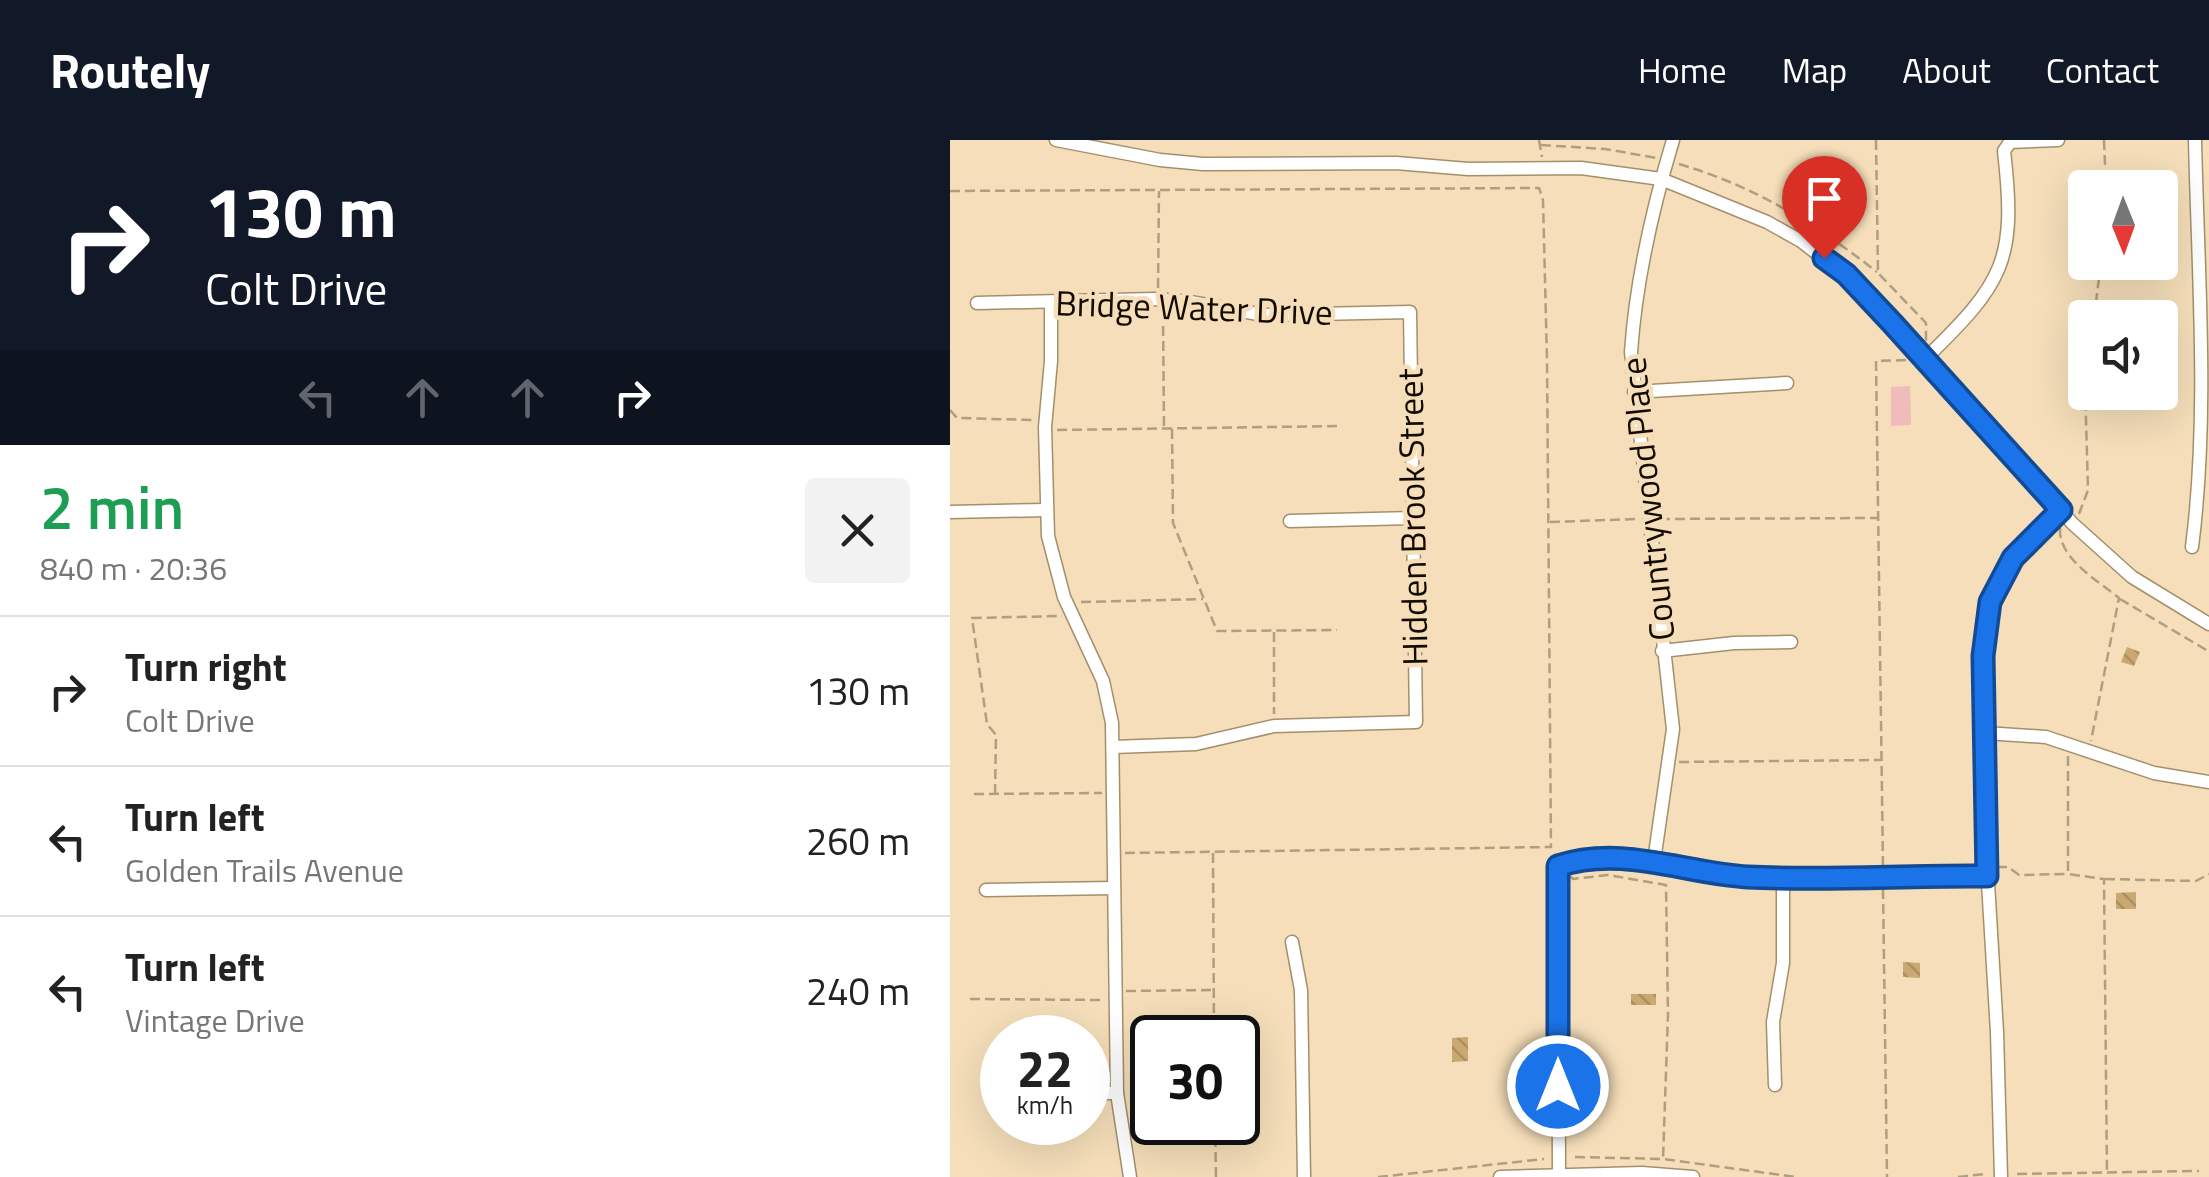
<!DOCTYPE html>
<html lang="en">
<head>
<meta charset="utf-8">
<style>
  body { margin:0; font-family:"Titillium Web",sans-serif; background:#f2f2f2; color:#222; height:100vh; display:flex; flex-direction:column; font-size:38px; white-space:nowrap }
  * { box-sizing:border-box; margin:0 }
  p { font-size:32px; color:#767676 }
  .icon { flex:none; width:55px; height:55px; fill:none; stroke:currentColor; stroke-width:2; stroke-linecap:round; stroke-linejoin:round }
  .map { position:relative; flex:1; overflow:hidden }
  .side { display:flex; flex-direction:column; background:#fff; width:950px }
  .side>* { flex:none }
  .banner { background:#111827; color:#fff; overflow:hidden }
  .needle { width:65px; rotate:179deg }
  .fabs { position:absolute; left:1118px; top:30px; display:grid; gap:20px }
  .fabs a { display:grid; place-items:center; width:110px; height:110px; border-radius:10px; background:#fff; box-shadow:0 10px 40px #0002; font-size:50px }
  .speed { position:absolute; left:30px; top:875px; display:flex; gap:20px; font-size:50px; font-weight:700; text-align:center }
  .speed>* { display:grid; place-content:center; width:130px; height:130px; border-radius:50%; background:#fff; box-shadow:0 10px 40px #0002; line-height:1 }
  .speed small { font-size:25px; font-weight:400 }
  .speed .limit { border:5px solid #111; border-radius:15px; background:#fff; color:#111 }
  .pin { position:absolute; display:grid; place-items:center; width:85px; height:85px; color:#fff; margin:-102px -42px; border-radius:50% 50% 50% 0; rotate:-45deg; box-shadow:0 0 10px #0007 }
  .pin .icon { rotate:45deg }
  .me { position:absolute; width:110px; margin:-55px; rotate:0deg; stroke-linejoin:round; filter:drop-shadow(0 0 8px #0008) }
  .turn { display:flex; align-items:center; gap:35px; height:210px; padding:0 40px; font-size:45px }
  .turn .icon { width:130px; height:130px; stroke-width:2.5 }
  .turn b { display:block; font-size:70px; line-height:85px }
  .lanes { display:flex; align-items:center; height:95px; padding:0 40px; background:#0003; justify-content:center; gap:50px; direction:ltr }
  .lanes .off { opacity:.35 }
  .round { display:grid; place-items:center; flex:none; width:105px; height:105px; border-radius:10px; background:#f2f2f2 }
  .headline { display:flex; align-items:center; justify-content:space-between; height:170px; padding:0 40px }
  h1 { font-size:60px; font-weight:600; line-height:75px; color:#1e9e55 }
  ul { padding:0; list-style:none }
  li { display:flex; align-items:center; gap:30px; height:150px; padding:0 40px; border-top:2px solid #e0e0e0 }
  li div { flex:1 }
  li b { display:block; font-size:38px }
  li em { font-style:normal }
  header { display:flex; align-items:center; gap:60px; box-sizing:border-box; height:140px; padding:0 50px; background:#111827; color:#fff }
  header strong { font-size:48px }
  nav { display:flex; gap:55px; margin-inline-start:auto; font-size:35px }
  main { display:flex; flex:1; min-height:0 }
  .map>svg:first-child { display:block }
</style>
</head>
<body>
<header>
<strong>Routely</strong>
<nav><a>Home</a><a>Map</a><a>About</a><a>Contact</a></nav>
</header>
<main>
<section class="side">
<div class="banner">
<div class="turn"><svg class="icon" aria-label="right" viewBox="0 0 24 24"><path d="M7 20v-9h11M14 6l5 5-5 5"/></svg><div><b>130 m</b>Colt Drive</div></div>
<div class="lanes"><svg class="icon off" aria-label="left" viewBox="0 0 24 24"><path d="M17 20v-9H6M10 6l-5 5 5 5"/></svg><svg class="icon off" aria-label="ahead" viewBox="0 0 24 24"><path d="M12 20V5M6 11l6-6 6 6"/></svg><svg class="icon off" aria-label="ahead" viewBox="0 0 24 24"><path d="M12 20V5M6 11l6-6 6 6"/></svg><svg class="icon" aria-label="right" viewBox="0 0 24 24"><path d="M7 20v-9h11M14 6l5 5-5 5"/></svg></div>
</div>
<div class="headline"><div><h1>2 min</h1><p>840 m · 20:36</p></div><a class="round"><svg class="icon" aria-label="close" viewBox="0 0 24 24"><path d="M6 6l12 12M18 6L6 18"/></svg></a></div>
<ul>
<li><svg class="icon" aria-label="right" viewBox="0 0 24 24"><path d="M7 20v-9h11M14 6l5 5-5 5"/></svg><div><b>Turn right</b><p>Colt Drive</p></div><em>130 m</em></li>
<li><svg class="icon" aria-label="left" viewBox="0 0 24 24"><path d="M17 20v-9H6M10 6l-5 5 5 5"/></svg><div><b>Turn left</b><p>Golden Trails Avenue</p></div><em>260 m</em></li>
<li><svg class="icon" aria-label="left" viewBox="0 0 24 24"><path d="M17 20v-9H6M10 6l-5 5 5 5"/></svg><div><b>Turn left</b><p>Vintage Drive</p></div><em>240 m</em></li>
</ul>
</section>
<div class="map">
<svg width="1259" height="1037" viewBox="0 0 1259 1037">
  <defs>
    <pattern id="building-back-hatch" width="6" height="6" patternUnits="userSpaceOnUse" patternTransform="scale(2.5)"><rect width="6" height="6" fill="#c9a872"/><path d="M-1 5l2 2M0 0l6 6M5-1l2 2" fill="none" stroke="#ac8f61"/></pattern>
  </defs>
  <rect width="100%" height="100%" fill="#f5deb9"/>
  <path fill="#efbbbb" d="M960,246L961,285L941,286V247Z"/>
  <g fill="url(#building-back-hatch)">
    <path d="M1177,507L1190,512L1184,526L1171,522Z"/>
    <path d="M1186,752V769H1166V753Z"/>
    <path d="M953,822L970,823V838L953,837Z"/>
    <rect x="681" y="854" width="25" height="11"/>
    <path d="M518,897V921L502,922V898Z"/>
  </g>
  <g fill="none" stroke-linecap="round" stroke-linejoin="round">
    <g stroke="#a48f6c" stroke-width="15">
      <g id="minor">
        <path d="M106,0L210,20L253,24L446,23L518,29L631,28L711,39L817,82L851,101L895,135L1123,384L1182,437L1259,484"/>
        <path d="M27,163L205,159L240,162L314,175L460,172L466,582L324,586L246,604L163,607"/>
        <path d="M101,163V221L95,287L98,396L114,457L153,541L162,583L167,953L180,1037"/>
        <path d="M975,219C1053,143 1067,122 1054,11L1060,2L1108,0"/>
        <path d="M684,252L837,243"/>
        <path d="M0,372L96,370"/>
        <path d="M340,381L463,378"/>
        <path d="M1242,407C1259,274 1248,135 1245,0"/>
        <path d="M712,511L784,503L841,502"/>
        <path d="M1035,593L1096,597L1204,633L1259,642"/>
        <path d="M704,721L723,589L681,212C686,139 702,70 723,0"/>
        <path d="M36,750L164,748"/>
        <path d="M342,802L351,850L354,1037"/>
        <path d="M825,945L823,882L833,823V737"/>
        <path d="M138,953H167"/>
        <path d="M43,955H52"/>
        <path d="M609,1033L608,726C673,705 733,733 798,737C877,741 958,735 1037,736"/>
        <path d="M550,1037L692,1033L743,1037"/>
        <path d="M1051,1037L1047,892L1037,726L1035,488C1044,435 1074,406 1111,370"/>
      </g>
    </g>
    <g stroke="#b09e81" stroke-width="2.5" stroke-dasharray="10 5" stroke-linecap="butt">
      <path d="M589,0L592,17"/>
      <path d="M926,0L928,133L976,183V203"/>
      <path d="M1154,0L1156,48"/>
      <path d="M591,5L655,9L707,18"/>
      <path d="M729,24C806,47 864,83 927,132"/>
      <path d="M0,51L589,48L593,60L597,220L601,707L175,713"/>
      <path d="M208,148L209,51"/>
      <path d="M213,171L214,288"/>
      <path d="M1144,178L1151,122"/>
      <path d="M0,270L7,278L85,280"/>
      <path d="M222,289L223,383L267,491L387,490"/>
      <path d="M107,290L392,286"/>
      <path d="M1129,374L1138,350L1135,244"/>
      <path d="M710,379L927,378"/>
      <path d="M600,382L687,379"/>
      <path d="M1110,388C1108,418 1147,440 1169,458L1141,601"/>
      <path d="M1170,459L1258,511"/>
      <path d="M131,462L253,459"/>
      <path d="M324,492V574"/>
      <path d="M1118,616V734L1154,739L1157,1034"/>
      <path d="M729,622L931,620"/>
      <path d="M24,654L152,653"/>
      <path d="M45,654L46,595L37,584L22,478L112,476"/>
      <path d="M263,713L264,898"/>
      <path d="M933,726L926,221L958,220"/>
      <path d="M1047,727H1058L1069,735L1117,734"/>
      <path d="M620,736L623,739L658,735L716,745L718,874L713,1019"/>
      <path d="M1155,739L1246,741L1259,734"/>
      <path d="M933,749L937,1037"/>
      <path d="M176,851L263,850"/>
      <path d="M20,859L154,860"/>
      <path d="M265,982L266,1037"/>
      <path d="M625,1017L713,1019L846,1037"/>
      <path d="M1067,1034L1249,1031"/>
      <path d="M428,1037L594,1019"/>
      <path d="M1008,1037L1035,1034"/>
    </g>
    <use href="#minor" stroke="#fff" stroke-width="12"/>
  </g>
  <g fill="none" stroke-linecap="round" stroke-linejoin="round">
    <g stroke="#114b97" stroke-width="25">
      <path id="route" d="M608,946V726C672,705 733,733 798,737C877,741 958,735 1037,736L1033,516L1040,462L1063,418L1111,370L943,184L896,134L874,118"/>
    </g>
    <use href="#route" stroke="#1a73e8" stroke-width="18"/>
  </g>
  <g text-anchor="middle" stroke-width="9" stroke-linejoin="round" paint-order="stroke">
    <g font-size="35" fill="#120b01" stroke="#f5deb9">
      <text transform="translate(244 168) rotate(2)" y="12">Bridge Water Drive</text>
      <text transform="translate(698 359) rotate(-96)" y="12">Countrywood Place</text>
      <text transform="translate(463 377) rotate(-91)" y="12">Hidden Brook Street</text>
    </g>
  </g>
</svg>
<div class="fabs">
<a><svg class="needle" viewBox="-14 -14 28 28"><path d="M0-13l5 13h-10z" fill="#e53935"/><path d="M0 13l5-13h-10z" fill="#767676"/></svg></a>
<a><svg class="icon" aria-label="sound" viewBox="0 0 24 24"><path d="M4 9h4l5-4v14l-5-4H4zM17 9q2 3 0 6"/></svg></a>
</div>
<div class="speed"><div>22<small>km/h</small></div><div class="limit">30</div></div>
<div class="pin" style="left:874px;top:118px;background:#d93025"><svg class="icon" aria-label="arrive" viewBox="0 0 24 24"><path d="M6 21V4h12l-3 4 3 4H6"/></svg></div>
<svg class="me" style="left:608px;top:946px" viewBox="-20 -20 40 40"><circle r="17" fill="#1a73e8" stroke="#fff" stroke-width="3"/><path d="M0-11L8 9 0 5-8 9z" fill="#fff"/></svg>
</div>
</main>
</body>
</html>
